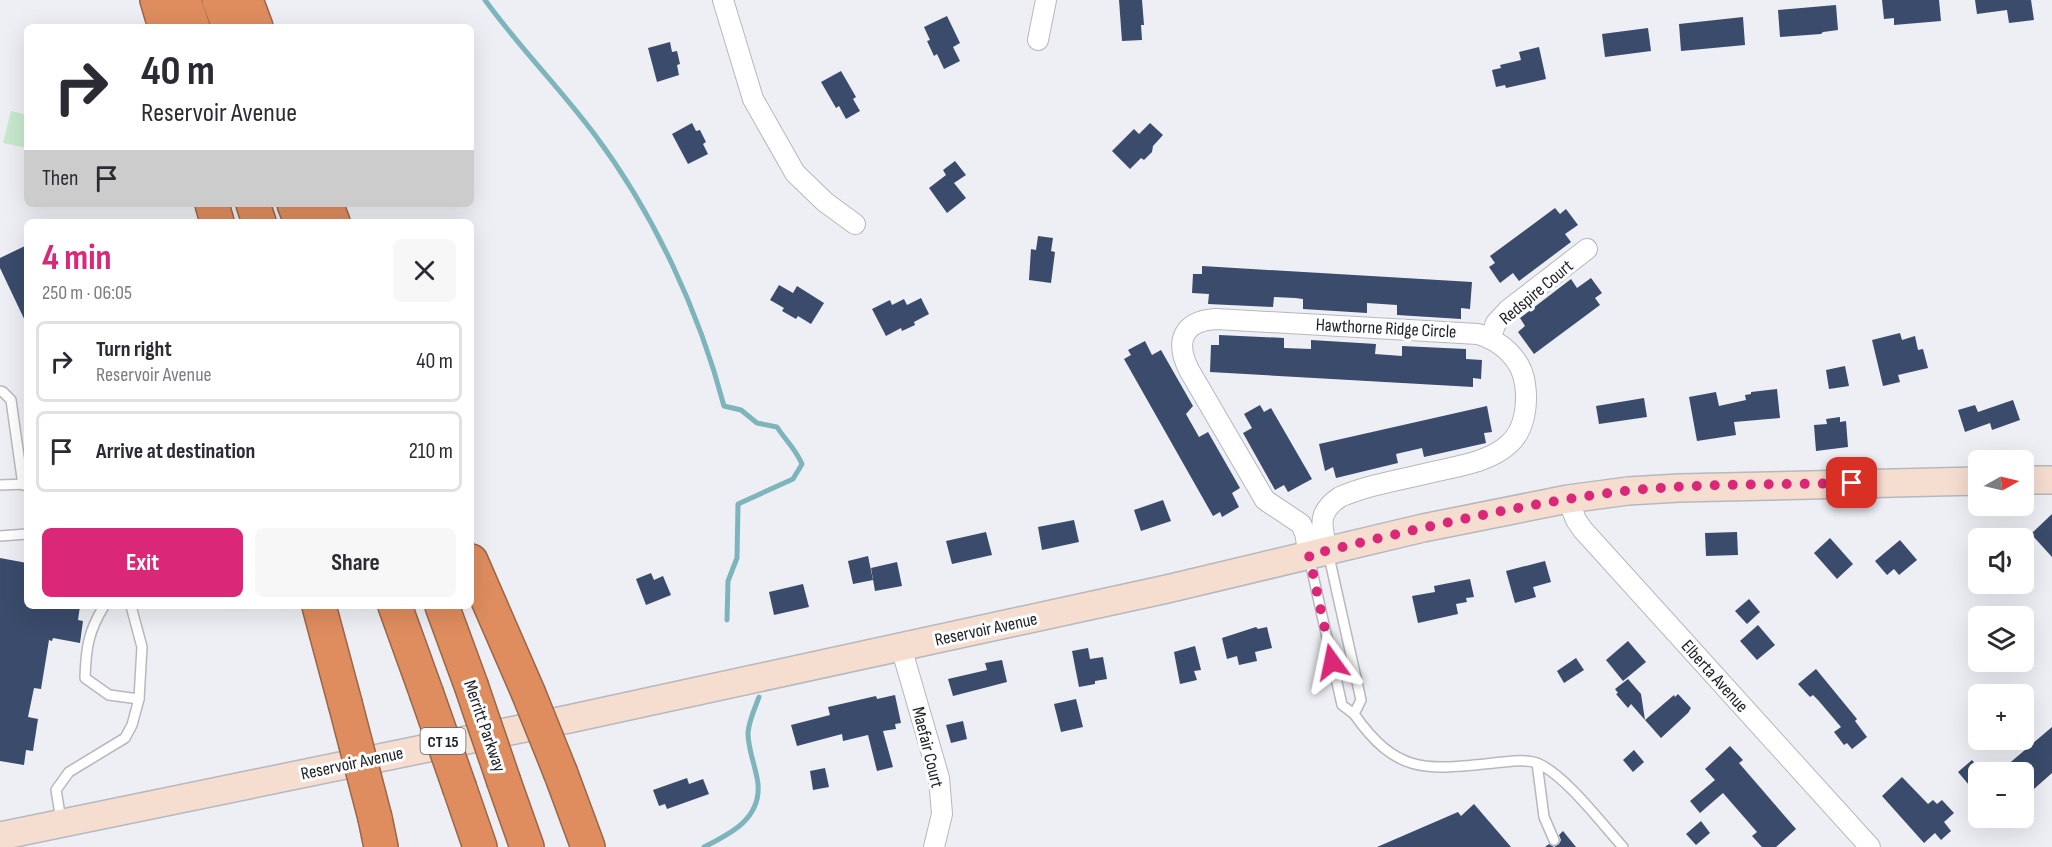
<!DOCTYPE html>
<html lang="en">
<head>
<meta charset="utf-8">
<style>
  body { margin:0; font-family:"Sofia Sans Condensed",sans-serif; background:#f7f7f7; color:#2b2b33; height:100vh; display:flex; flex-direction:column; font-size:22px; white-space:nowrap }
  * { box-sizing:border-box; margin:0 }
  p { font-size:20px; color:#7c7c81 }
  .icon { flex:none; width:33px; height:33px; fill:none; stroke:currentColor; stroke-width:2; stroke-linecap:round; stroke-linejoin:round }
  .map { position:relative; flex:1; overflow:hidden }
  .details { position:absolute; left:24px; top:219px; width:450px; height:390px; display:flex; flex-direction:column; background:#fff; border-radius:9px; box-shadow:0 6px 24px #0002 }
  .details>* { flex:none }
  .banner { position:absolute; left:24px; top:24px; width:450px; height:183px; border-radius:9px; box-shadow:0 6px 24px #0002; background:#fff; color:#2b2b33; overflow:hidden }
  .needle { width:39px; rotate:82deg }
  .fabs { position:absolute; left:1968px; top:450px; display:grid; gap:12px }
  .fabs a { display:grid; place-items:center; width:66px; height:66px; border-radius:9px; background:#fff; box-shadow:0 6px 24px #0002; font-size:30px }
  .pin { position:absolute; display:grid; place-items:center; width:51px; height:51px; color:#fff; margin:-26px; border-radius:12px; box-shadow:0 3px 9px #0006 }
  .me { position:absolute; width:66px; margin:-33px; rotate:348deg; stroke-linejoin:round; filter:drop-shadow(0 0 4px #0008) }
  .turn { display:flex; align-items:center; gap:21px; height:126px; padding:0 18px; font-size:27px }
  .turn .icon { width:78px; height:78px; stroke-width:2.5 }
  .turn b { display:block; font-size:42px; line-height:51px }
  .then { display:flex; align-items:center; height:57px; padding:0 18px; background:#0003; gap:12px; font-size:22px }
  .round { display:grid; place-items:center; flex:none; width:63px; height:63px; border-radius:9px; background:#f7f7f7 }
  .summary { display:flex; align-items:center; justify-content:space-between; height:102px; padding:0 18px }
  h1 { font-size:36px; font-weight:700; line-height:45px; color:#db2777 }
  .primary-button { display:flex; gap:12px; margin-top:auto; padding:12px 18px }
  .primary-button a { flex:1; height:69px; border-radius:9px; background:#db2777; color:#fff; font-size:24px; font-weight:700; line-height:69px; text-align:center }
  .primary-button a+a { background:#f7f7f7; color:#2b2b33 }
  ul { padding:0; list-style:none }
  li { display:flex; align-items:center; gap:18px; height:81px; margin:0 12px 9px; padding:0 6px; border:3px solid #e1e1e2; border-radius:9px }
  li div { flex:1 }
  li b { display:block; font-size:22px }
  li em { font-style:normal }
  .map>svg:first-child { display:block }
</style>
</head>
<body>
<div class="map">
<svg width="2052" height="847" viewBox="0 0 2052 847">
  <rect width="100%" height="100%" fill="#edeff4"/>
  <path fill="#c7e9ce" d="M11,111L27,115V148L3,143Z"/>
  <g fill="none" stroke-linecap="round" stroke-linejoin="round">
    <g stroke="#7eb4bb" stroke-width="5">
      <path d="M485,0C519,47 560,88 595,135C654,214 699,311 724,406L741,410L757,423L777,427C786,441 795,448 802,464L793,479L738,504L737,558L728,581L727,620"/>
      <path d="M704,847C730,834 761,819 758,784C756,767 748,750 748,733C749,720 755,708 759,697"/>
    </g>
  </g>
  <g fill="#3a4b6b">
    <path d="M1119,0H1142L1144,25H1141L1142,40L1122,41Z"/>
    <path d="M1882,0H1939L1941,21L1894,25V18L1884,19Z"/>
    <path d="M1975,0H2031L2034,20L2009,23L2007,10L1977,14Z"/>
    <path d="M1836,5L1838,30L1823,32L1821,34L1780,37L1778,10Z"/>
    <path d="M947,16L960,43L953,47L960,61L944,69L937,54L934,56L927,41L930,40L924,27Z"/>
    <path d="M1743,17L1745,45L1681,51L1679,24Z"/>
    <path d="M1648,28L1651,51L1605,57L1602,34Z"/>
    <path d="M670,42L672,52L677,51L680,64L677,65L679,75L657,82L648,48Z"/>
    <path d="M1539,47L1546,79L1506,88L1505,85L1496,87L1492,70L1501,68L1500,65L1521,60L1519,52Z"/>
    <path d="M841,71L856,97L853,99L860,111L846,119L839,106L836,108L821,82Z"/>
    <path d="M692,123L696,131L700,130L706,142L703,144L708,154L688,164L672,134Z"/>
    <path d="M1150,123L1163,135L1153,146L1152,152L1144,160L1141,158L1130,169L1112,151L1134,129L1139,134Z"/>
    <path d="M955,161L966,175L954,183L966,198L947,213L929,188L946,175L943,170Z"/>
    <path d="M1555,208L1560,214L1566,209L1578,225L1565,234L1571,242L1519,281L1513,273L1500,283L1489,267L1495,263L1490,256Z"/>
    <path d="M1038,236L1053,238L1051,251L1055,252L1051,283L1029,280L1031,249L1036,250Z"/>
    <path d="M27,245V325L0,268V258Z"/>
    <path d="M1202,266L1472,282L1470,309L1461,308V319L1397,315V305L1367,303V313L1303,309V299L1295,298L1274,297L1273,307L1208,304L1209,294L1192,293L1193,274H1202Z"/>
    <path d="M1591,278L1602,293L1595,298L1600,305L1534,354L1518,332L1525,326L1520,318L1571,279L1577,288Z"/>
    <path d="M779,285L793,293L797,286L824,303L811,324L798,316L796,319L782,311L784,308L770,300Z"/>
    <path d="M921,298L929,314L914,322L915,325L902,331L901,328L886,336L872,309L890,300L892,305L904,299L907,305Z"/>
    <path d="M1900,333L1902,340L1915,336L1918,350L1923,349L1928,368L1898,375L1900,382L1883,386L1872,340Z"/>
    <path d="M1219,335L1284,338V348L1311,349V340L1376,344L1375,354L1402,356V346L1466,349V359L1482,360L1481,379L1473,378V387L1210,372L1211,345H1219Z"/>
    <path d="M1145,341L1152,355L1161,350L1193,406L1186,414L1199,437L1208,432L1240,488L1232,493L1239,507L1222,517L1220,512L1213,516L1124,359L1131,355L1128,350Z"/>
    <path d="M1845,366L1849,386L1829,389L1826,370Z"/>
    <path d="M1777,389L1780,418L1734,422L1736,435L1697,441L1689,397L1716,392L1719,406L1746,400L1745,395L1751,394V392Z"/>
    <path d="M1644,398L1647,417L1599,424L1596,406Z"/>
    <path d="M2013,400L2020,420L1992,430L1990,423L1965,432L1958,410L1975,405L1978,412Z"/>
    <path d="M1260,405L1264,412L1271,408L1312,479L1288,492L1284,485L1275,490L1243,433L1252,428L1244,414Z"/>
    <path d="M1487,406L1492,432L1484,433L1486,443L1424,457L1422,448L1396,454L1398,463L1336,478L1333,467L1325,471L1319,444Z"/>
    <path d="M1840,417V422L1846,421L1848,447L1816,451L1814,425L1827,424L1826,419Z"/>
    <path d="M1163,500L1171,521L1141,531L1134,510Z"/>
    <path d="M2052,514V557L2031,534Z"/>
    <path d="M1074,520L1079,542L1042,550L1038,527Z"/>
    <path d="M986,532L992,555L952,564L946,541Z"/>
    <path d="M1737,532L1738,555L1706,556L1705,533Z"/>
    <path d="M1830,538L1853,564L1837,579L1814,553Z"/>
    <path d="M1900,540L1917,560L1899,575L1894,569L1887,575L1875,561Z"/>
    <path d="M868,556L873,580L853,584L848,561Z"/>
    <path d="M0,558L27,563V606H80L78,620L83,621L80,643L53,638L52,641L49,640L41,689L34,688L28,717L38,719L33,751L26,750L24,765L0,761Z"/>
    <path d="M1545,561L1551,582L1533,587L1536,597L1515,603L1506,571Z"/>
    <path d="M897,562L902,586L875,591L871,568Z"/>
    <path d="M651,573L654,580L663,576L671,595L646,605L636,579Z"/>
    <path d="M1470,579L1474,597L1466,598L1467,602L1456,604L1458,614L1418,623L1412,596L1435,592L1434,586Z"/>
    <path d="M803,584L809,607L774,615L769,592Z"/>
    <path d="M1749,599L1760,612L1747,624L1735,611Z"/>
    <path d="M1758,625L1775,645L1757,660L1740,641Z"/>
    <path d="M1256,627L1258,629L1267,627L1272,648L1255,652L1257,661L1239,665L1237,656L1227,659L1222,638Z"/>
    <path d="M1628,641L1646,662L1623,681L1606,660Z"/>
    <path d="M1195,646L1201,670L1194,671L1197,680L1180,684L1174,652Z"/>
    <path d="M1088,648L1090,659L1103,657L1107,679L1095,681V684L1079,687L1072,651Z"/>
    <path d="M1576,658L1584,670L1564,683L1557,671Z"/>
    <path d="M1002,660L1007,682L953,696L948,679L987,670L985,663Z"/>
    <path d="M1816,669L1857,719L1855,721L1867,737L1852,749L1847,743L1844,745L1834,732L1841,727L1818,700L1813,695L1810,697L1798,684Z"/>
    <path d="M1628,679L1641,694L1645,720L1631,704L1628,708L1616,694L1618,693L1615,689Z"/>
    <path d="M1678,694L1691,708L1688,713L1661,738L1645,720L1674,695L1675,697Z"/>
    <path d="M895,695L901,723L895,724L896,729L883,731L893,767L877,771L868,735L843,741L842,734L797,746L791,725L830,715L828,707L876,696L877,699Z"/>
    <path d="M1076,699L1083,727L1061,732L1054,704Z"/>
    <path d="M963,721L967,739L951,743L946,725Z"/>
    <path d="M2052,727V773L2024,798V772H1999Z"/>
    <path d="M1730,746L1743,760L1739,763L1796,829L1776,847H1762L1752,836L1757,832L1723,793L1700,813L1690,801L1715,780L1705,769Z"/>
    <path d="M1634,750L1644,762L1633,772L1623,760Z"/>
    <path d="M1972,760L1982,772H1978V777L1969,785L1958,772Z"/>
    <path d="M825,768L829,787L813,790L810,771Z"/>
    <path d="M1902,777L1928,804L1933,800L1937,804L1942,800L1954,813L1944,822L1951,831L1941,840L1935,833L1924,843L1882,796Z"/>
    <path d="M687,778L689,784L703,779L709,794L667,809L665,804L659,806L653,790Z"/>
    <path d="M1474,804L1511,847H1377L1458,812L1461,816Z"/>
    <path d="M1701,821L1710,833L1696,845L1686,834Z"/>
    <path d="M1563,831L1576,847H1545L1549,844L1554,847L1559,844L1561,840L1559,835Z"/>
  </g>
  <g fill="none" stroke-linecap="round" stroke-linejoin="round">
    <g stroke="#b6b8bd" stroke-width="12">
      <g id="service">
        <path d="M0,391L3,392L11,400L23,485"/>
        <path d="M0,485L27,484"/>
        <path d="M0,536L27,534"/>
        <path d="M1309,557L1342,705L1354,714L1361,700L1328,552"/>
        <path d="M104,606C88,632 86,648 85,678L109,695L139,699"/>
        <path d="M1354,714C1397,775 1426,770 1494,763C1508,762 1525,758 1539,764C1566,776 1602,824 1623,847"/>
        <path d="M1537,763L1544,817L1554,840"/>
        <path d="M61,820L56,790L69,772L125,738L132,725L139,699L142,647L131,606"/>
      </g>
    </g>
    <g stroke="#b6b8bd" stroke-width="22">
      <g id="minor">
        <path d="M723,0L753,99L795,173L825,202L855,224"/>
        <path d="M1038,40L1046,0"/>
        <path d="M1490,338L1496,323L1508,310L1587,249"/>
        <path d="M1568,499L1576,520L1583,530L1870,847"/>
        <path d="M1309,555L1305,533L1301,524L1265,500L1189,370C1175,342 1182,321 1216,319L1478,334C1501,341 1522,359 1525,384C1528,404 1525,430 1509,444C1491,461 1460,466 1437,471C1405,479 1370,484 1340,497C1316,513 1322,526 1327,550"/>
        <path d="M901,647L939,778L942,814L934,847"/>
      </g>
    </g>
    <g stroke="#b6b8bd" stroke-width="30">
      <g id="secondary">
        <path d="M2024,480H2052"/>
        <path d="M0,836L569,719L1167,589L1423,528L1568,499L1628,491L1679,488L1978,481"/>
      </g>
    </g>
    <g stroke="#9b6648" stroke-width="36">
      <g id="motorway">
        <path d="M157,0L165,27"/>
        <path d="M184,0L193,27"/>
        <path d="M219,0L229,27"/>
        <path d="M246,0L256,27"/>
        <path d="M212,204L217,222"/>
        <path d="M253,204L259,222"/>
        <path d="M294,204L301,222"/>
        <path d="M326,204L333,222"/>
        <path d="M471,561L528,692"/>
        <path d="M319,606L345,703"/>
        <path d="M395,606L426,692"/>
        <path d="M442,606L471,685"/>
        <path d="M561,774L588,847"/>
        <path d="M504,782L527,847"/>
        <path d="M460,789L480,847"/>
        <path d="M375,818L381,847"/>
      </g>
    </g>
    <use href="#service" stroke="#fff" stroke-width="9"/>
    <use href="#minor" stroke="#fff" stroke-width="20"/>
    <use href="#secondary" stroke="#f5ddcf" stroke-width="27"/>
    <use href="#motorway" stroke="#df8d5e" stroke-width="33"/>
    <g stroke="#9b6648" stroke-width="36" stroke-linecap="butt">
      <g id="motorway-bridge">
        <path d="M471,685L504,782"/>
        <path d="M426,692L460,789"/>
        <path d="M528,692L561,774"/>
        <path d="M345,703L375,818"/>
      </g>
    </g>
    <use href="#motorway-bridge" stroke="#df8d5e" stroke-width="33"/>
  </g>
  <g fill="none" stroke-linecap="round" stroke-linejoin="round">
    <path stroke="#db2777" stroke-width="10" stroke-dasharray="0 18" d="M1332,662L1309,555C1413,530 1518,504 1625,491C1700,483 1776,485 1852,483"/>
  </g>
  <g text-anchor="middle" stroke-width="6" stroke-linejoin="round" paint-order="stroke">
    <rect fill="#fcfdfe" stroke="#606162" stroke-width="1.5" x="420.5" y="728" width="45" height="26" rx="4.5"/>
    <g font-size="16" font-weight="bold" fill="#1d1e1f">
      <text x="443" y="747">CT 15</text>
    </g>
    <g font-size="18" fill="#1d1e1f" stroke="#fcfdfe">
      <text transform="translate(1536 292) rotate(-40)" y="6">Redspire Court</text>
      <text transform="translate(1386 328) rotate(3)" y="6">Hawthorne Ridge Circle</text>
      <text transform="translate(986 629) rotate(-12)" y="6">Reservoir Avenue</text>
      <text transform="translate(1715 676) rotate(48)" y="6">Elberta Avenue</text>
      <text transform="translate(485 726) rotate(71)" y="6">Merritt Parkway</text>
      <text transform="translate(928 747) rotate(76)" y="6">Maefair Court</text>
      <text transform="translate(352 763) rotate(-12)" y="6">Reservoir Avenue</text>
    </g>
  </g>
</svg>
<div class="fabs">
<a><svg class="needle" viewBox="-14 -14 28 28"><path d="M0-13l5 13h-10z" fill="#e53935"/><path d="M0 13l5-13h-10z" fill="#7c7c81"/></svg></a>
<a><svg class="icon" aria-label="sound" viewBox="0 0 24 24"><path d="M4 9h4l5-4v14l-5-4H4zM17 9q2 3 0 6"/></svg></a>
<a><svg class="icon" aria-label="layers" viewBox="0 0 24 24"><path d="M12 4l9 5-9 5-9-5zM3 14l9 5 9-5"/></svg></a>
<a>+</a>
<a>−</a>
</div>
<div class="pin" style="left:1852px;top:483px;background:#d93025"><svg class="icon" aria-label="arrive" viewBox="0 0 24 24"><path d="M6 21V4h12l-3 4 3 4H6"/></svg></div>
<svg class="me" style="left:1332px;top:662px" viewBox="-20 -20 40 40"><path d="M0-17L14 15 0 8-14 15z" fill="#db2777" stroke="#fff" stroke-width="4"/></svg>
<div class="banner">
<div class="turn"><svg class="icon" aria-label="right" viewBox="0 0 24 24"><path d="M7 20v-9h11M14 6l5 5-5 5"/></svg><div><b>40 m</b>Reservoir Avenue</div></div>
<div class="then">Then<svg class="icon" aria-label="arrive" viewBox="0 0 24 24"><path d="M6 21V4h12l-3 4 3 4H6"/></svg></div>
</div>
<section class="details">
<div class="summary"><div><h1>4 min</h1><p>250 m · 06:05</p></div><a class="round"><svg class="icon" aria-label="close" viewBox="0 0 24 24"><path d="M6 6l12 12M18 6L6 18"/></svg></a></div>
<ul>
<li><svg class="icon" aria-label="right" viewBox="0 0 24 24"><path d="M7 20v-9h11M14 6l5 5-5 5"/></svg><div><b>Turn right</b><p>Reservoir Avenue</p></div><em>40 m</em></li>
<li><svg class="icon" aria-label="arrive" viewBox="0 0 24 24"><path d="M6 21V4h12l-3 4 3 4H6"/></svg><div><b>Arrive at destination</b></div><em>210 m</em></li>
</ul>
<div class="primary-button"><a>Exit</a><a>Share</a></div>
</section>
</div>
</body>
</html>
